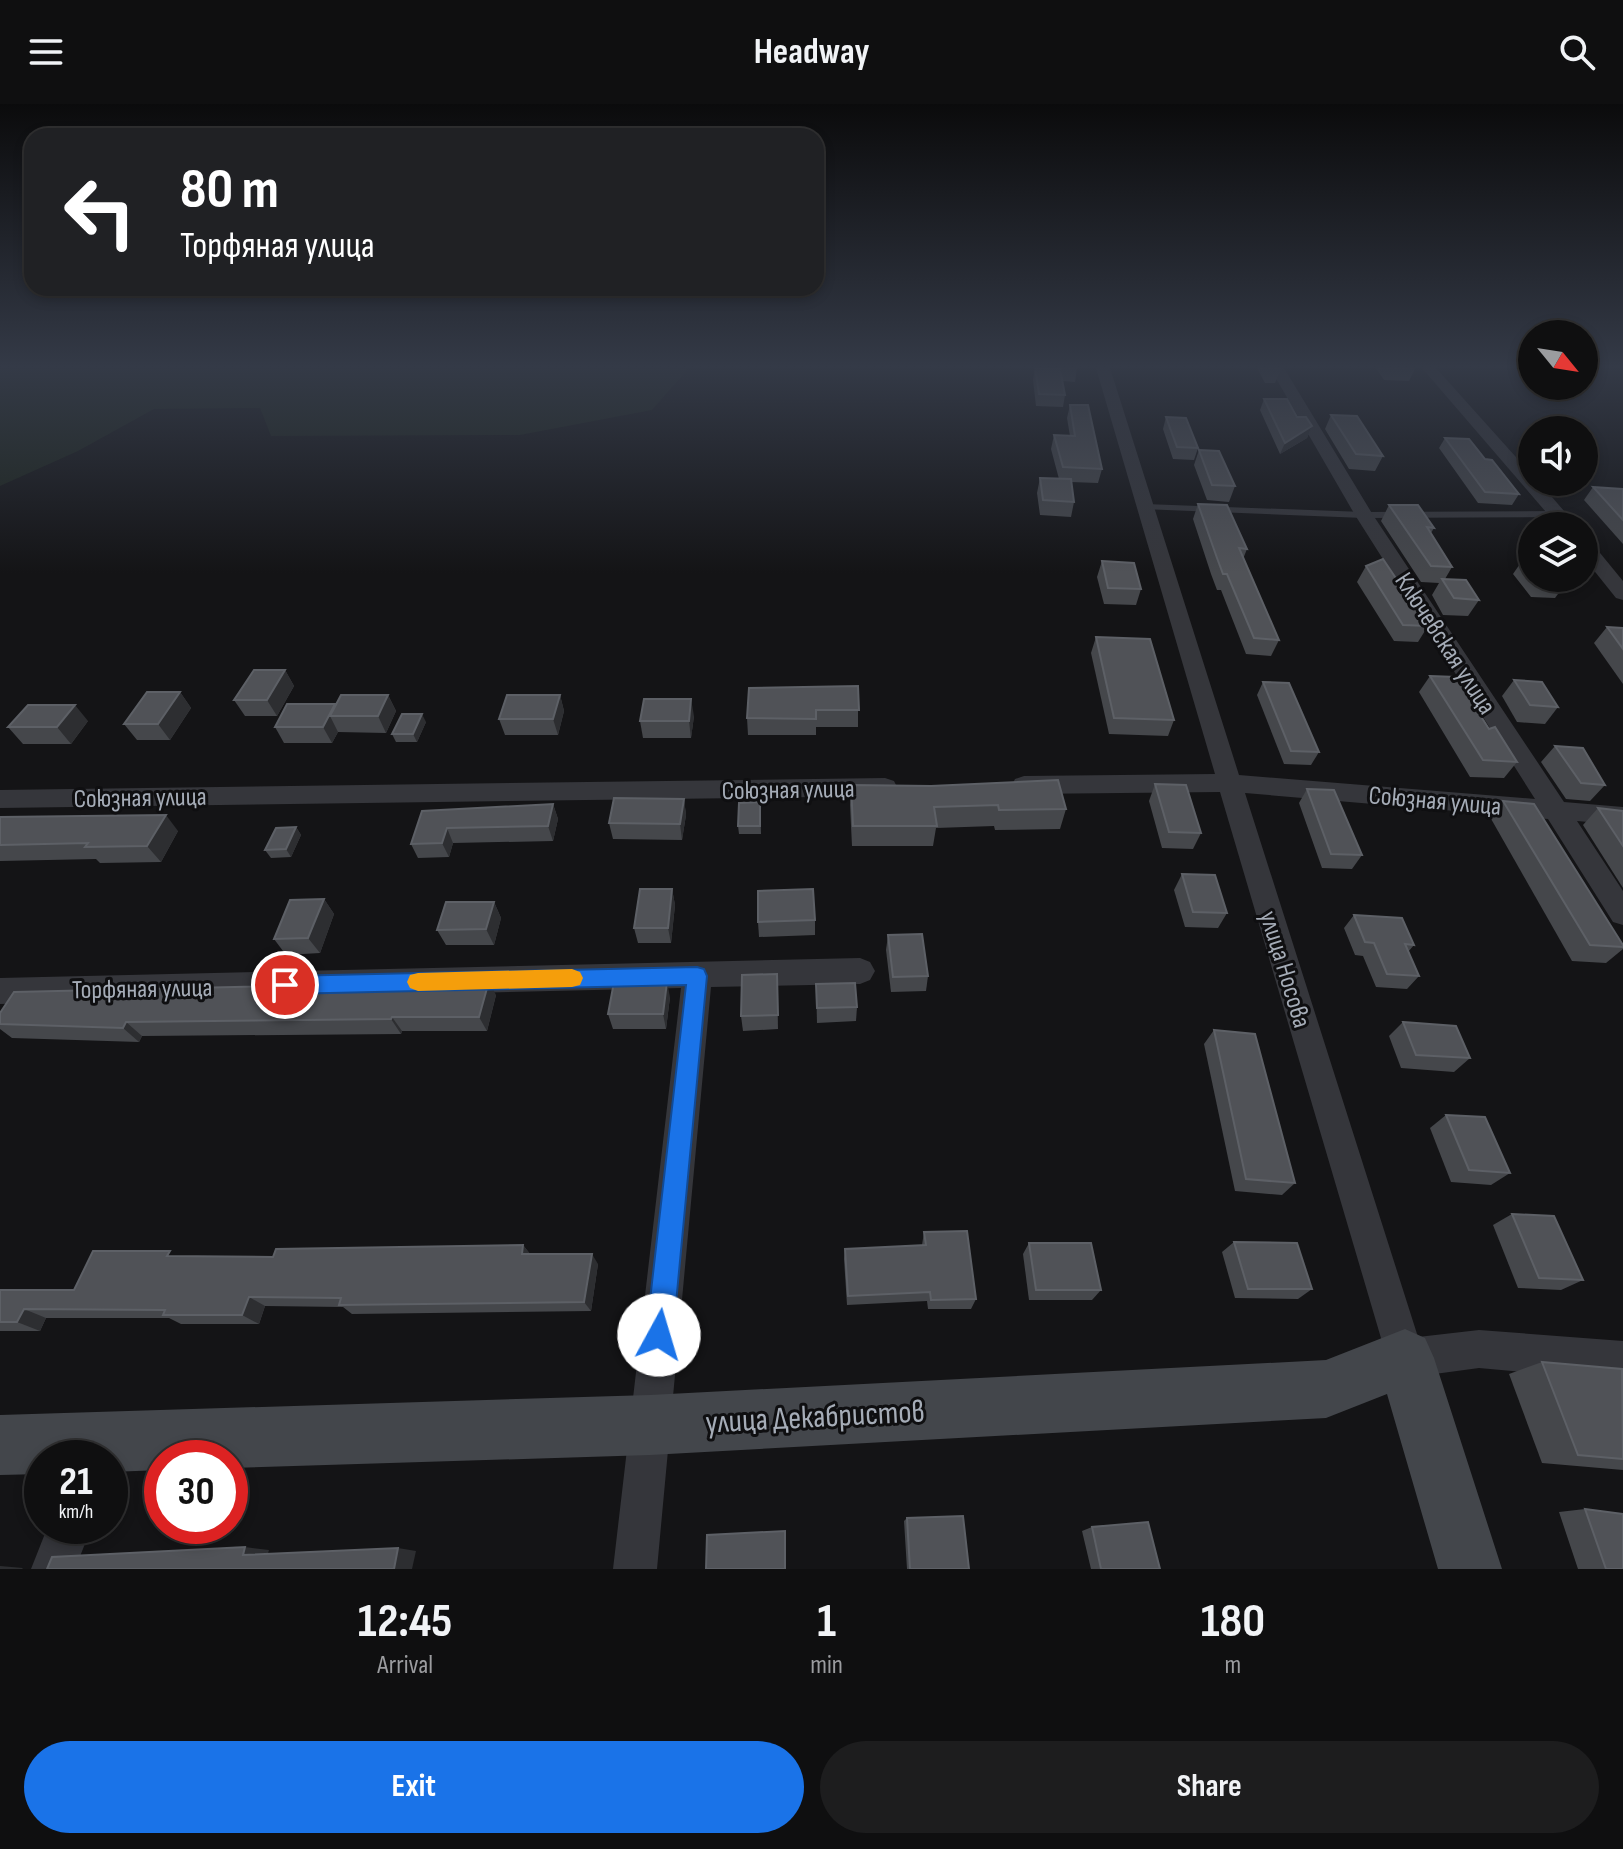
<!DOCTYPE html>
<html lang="en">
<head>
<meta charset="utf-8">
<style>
  body { margin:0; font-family:"Sofia Sans Condensed",sans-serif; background:#1d1d1e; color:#f1f3f6; height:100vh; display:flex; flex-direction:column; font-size:30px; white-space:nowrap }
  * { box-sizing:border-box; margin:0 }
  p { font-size:26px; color:#9b9c9f }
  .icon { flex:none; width:44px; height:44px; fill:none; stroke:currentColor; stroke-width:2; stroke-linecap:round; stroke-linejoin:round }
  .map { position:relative; height:1465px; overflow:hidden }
  .panel { display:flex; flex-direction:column; background:#0f0f10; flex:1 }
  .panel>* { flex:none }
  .hud { position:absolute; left:24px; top:24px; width:800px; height:168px; border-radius:24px; box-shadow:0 4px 12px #0003,0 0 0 2px #2f2f30; background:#202124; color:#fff; overflow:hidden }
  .needle { width:52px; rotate:120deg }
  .controls { position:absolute; left:1518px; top:216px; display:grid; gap:16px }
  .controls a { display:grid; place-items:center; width:80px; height:80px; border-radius:50%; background:#0f0f10; box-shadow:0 4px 12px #0003,0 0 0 2px #2f2f30; font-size:40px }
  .speed { position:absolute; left:24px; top:1336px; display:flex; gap:16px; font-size:40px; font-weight:700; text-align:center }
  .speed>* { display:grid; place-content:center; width:104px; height:104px; border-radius:50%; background:#0f0f10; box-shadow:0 4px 12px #0003,0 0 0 2px #2f2f30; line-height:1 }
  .speed small { font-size:20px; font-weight:400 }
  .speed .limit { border:12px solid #d22; background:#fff; color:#111 }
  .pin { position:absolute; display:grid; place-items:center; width:68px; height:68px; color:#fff; margin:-34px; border:4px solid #fff; border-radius:50%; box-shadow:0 2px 8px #0007 }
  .me { position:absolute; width:88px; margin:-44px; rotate:6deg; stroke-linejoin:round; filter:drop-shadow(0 0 6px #0008) }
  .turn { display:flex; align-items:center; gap:28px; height:168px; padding:0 24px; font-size:36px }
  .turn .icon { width:104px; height:104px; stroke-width:2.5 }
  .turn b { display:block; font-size:56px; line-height:68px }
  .eta { display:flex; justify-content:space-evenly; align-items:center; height:136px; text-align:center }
  .eta b { font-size:48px; font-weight:700; line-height:56px }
  .action { display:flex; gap:16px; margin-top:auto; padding:16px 24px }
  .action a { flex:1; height:92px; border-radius:48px; background:#1a73e8; color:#fff; font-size:32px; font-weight:700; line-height:92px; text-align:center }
  .action a+a { background:#1d1d1e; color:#f1f3f6 }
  header { display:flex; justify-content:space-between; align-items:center; height:104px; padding:0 24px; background:#0f0f10; font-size:36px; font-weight:700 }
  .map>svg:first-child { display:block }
</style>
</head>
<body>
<header><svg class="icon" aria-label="menu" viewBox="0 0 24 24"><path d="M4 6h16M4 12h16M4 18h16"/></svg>Headway<svg class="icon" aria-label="search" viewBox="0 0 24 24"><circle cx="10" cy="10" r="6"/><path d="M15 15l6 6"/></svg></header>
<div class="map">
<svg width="1623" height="1465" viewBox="0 0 1623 1465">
  <rect width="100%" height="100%" fill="#141416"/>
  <path fill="#1c241c" d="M0,264H689L652,306L520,331L271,332L260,304L154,305L78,347L0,382Z"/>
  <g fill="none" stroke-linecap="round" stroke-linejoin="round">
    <path fill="#35363b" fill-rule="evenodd" d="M1145,400L1364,408L1558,407L1563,410L1558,413L1364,414L1142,405L1140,403Z"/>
    <g fill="#35363b" fill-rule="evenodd">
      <path d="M1096,264H1110L1239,671L1535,695L1355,411L1270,264H1284L1373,411L1564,698L1623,703V721L1577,717L1623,787V821L1613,818L1548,715L1245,689L1418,1233L1479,1226L1623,1237V1277L1479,1264L1405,1274L1391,1268L1220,688L1024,690L1015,687L1012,681L1015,675L1024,672L1215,670Z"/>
      <path d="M1422,264H1436L1532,371V378H1539L1577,422H1558Z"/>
      <path d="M1584,436L1591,438L1623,477V496L1616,494L1584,454Z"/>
      <path d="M885,674L894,677L897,683L894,689L885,692L0,704V686Z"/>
      <path d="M860,854L870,858L875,867L870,876L860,880L711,883L657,1465H613L681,884L0,900V874Z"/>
      <path d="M48,1422H92L75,1465H31Z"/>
    </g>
    <path fill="#43464b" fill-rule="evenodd" d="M1405,1225L1425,1234L1434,1254L1502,1465H1438L1387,1290L1326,1314L650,1351L230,1364V1354H162V1366L110,1368V1354H42V1370L0,1371V1311L650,1291L1326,1256Z"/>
  </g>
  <g fill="#45474b">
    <path d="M1035,264H1077L1075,278L1063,277L1065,291L1063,303L1036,302L1033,276Z"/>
    <path d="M1257,264H1280L1281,265L1275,279H1265Z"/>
    <path d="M1376,264H1414L1415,265L1409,277L1384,276Z"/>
    <path d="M1264,295L1312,322L1307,334L1280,350L1260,306Z"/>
    <path d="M1070,301L1102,365L1098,379L1071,378L1074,398L1071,413L1040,411L1037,389L1040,374L1059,375L1051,345L1054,331L1070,332L1067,314Z"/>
    <path d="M1331,311L1383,352L1375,367L1349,365L1325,325Z"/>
    <path d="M1166,313L1198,344L1194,356L1173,355L1163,325Z"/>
    <path d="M1445,334L1485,355L1519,390L1512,401L1478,399L1439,344Z"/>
    <path d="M1199,346L1235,382L1229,398L1207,396L1194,361Z"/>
    <path d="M1593,383L1623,385V440L1584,396Z"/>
    <path d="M1198,400L1247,445L1243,455L1279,536L1271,552L1246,550L1221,486H1217L1211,470L1193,415Z"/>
    <path d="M1389,401L1434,424L1431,429L1452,463L1445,475L1479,496L1468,512L1443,511L1432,491L1439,479L1421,478L1381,417Z"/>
    <path d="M1528,430H1532V474H1564L1567,478L1555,494L1531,493L1513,470L1524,454H1525L1518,445Z"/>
    <path d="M1102,457L1141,485L1136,501L1104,500L1097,473Z"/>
    <path d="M1366,462L1428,522L1418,538L1394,537L1357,478Z"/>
    <path d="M1607,523L1623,524V580L1594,539Z"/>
    <path d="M1096,533L1174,616L1168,632L1109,630L1091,549Z"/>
    <path d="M285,566L294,582L277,612H245L234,596Z"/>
    <path d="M1430,572L1489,625L1517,658L1504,674L1470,673L1419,588Z"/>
    <path d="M1514,576L1558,603L1545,620L1517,618L1502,592Z"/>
    <path d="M1263,578L1319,648L1311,661L1284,660L1257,591Z"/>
    <path d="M858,582V623H816V631H748L747,614Z"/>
    <path d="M180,588L191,604L170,636H137L124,620Z"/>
    <path d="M388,591L396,607L386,629L338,628L332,639H284L275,623Z"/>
    <path d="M560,591L564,607L558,631H505L499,615Z"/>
    <path d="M694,612L691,634H643L640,617Z"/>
    <path d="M88,617L71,640H23L8,623Z"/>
    <path d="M426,618L417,638H396L392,630Z"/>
    <path d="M1555,642L1605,681L1590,697L1566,695L1541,658Z"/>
    <path d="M1155,680L1201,729L1193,745L1162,744L1149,697Z"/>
    <path d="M851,681L1066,705L1060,725L995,726L994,722L936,724L933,742H852L850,701Z"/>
    <path d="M1307,685L1362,751L1352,765L1322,764L1299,699Z"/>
    <path d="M684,695L686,711L682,736L613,735L609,719Z"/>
    <path d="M1503,697L1623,841V845L1606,859L1572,857L1490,713Z"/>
    <path d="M760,698L761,730H739L738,722Z"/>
    <path d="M553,700L558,715L553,737L453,739L449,753L418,754L411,740L422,707Z"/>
    <path d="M1598,704L1623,707V784L1583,721Z"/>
    <path d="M0,713L178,727L161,758L100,759L96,755L0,757Z"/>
    <path d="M296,723L301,731L291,753L271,754L265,746Z"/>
    <path d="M1182,770L1227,809L1218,824L1185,823L1174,786Z"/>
    <path d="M672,785L675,801L671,839H638L634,824Z"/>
    <path d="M324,795L334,810L320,849L286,851L274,835Z"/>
    <path d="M494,798L501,814L494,841H446L437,826Z"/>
    <path d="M1354,811L1414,841L1408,848L1419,872L1407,885L1376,883L1363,852L1355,851L1344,824Z"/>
    <path d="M815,816V831L759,833L758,818Z"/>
    <path d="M888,831L928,872L926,887L891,888L886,846Z"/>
    <path d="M777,870L778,925L743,927L741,912Z"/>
    <path d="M816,880L857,903L856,917L817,919Z"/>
    <path d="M496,891L487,927H402L401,930L142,932L139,938L12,934L0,925V909Z"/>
    <path d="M670,893L666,925H613L608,910Z"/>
    <path d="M1403,918L1470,954L1454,968L1401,964L1389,932Z"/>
    <path d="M1214,926L1295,1079L1282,1091L1235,1087L1204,940Z"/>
    <path d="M1446,1011L1510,1069L1491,1081L1451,1078L1430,1024Z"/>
    <path d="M1512,1110L1583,1176L1561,1186L1518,1184L1493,1121Z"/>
    <path d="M924,1128L976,1195L971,1205H928L927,1197L847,1201L844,1155L845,1145L922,1141Z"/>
    <path d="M1234,1138L1312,1185L1298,1195L1235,1194L1222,1148Z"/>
    <path d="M1029,1139L1101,1186L1092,1196H1029L1023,1150Z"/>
    <path d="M523,1141L530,1150L598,1160L591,1207L352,1210L343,1203L265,1202L259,1220H181L169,1214H46L40,1227H0V1186H74L178,1152L273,1153Z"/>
    <path d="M1542,1258L1623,1267V1366L1542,1359L1509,1270Z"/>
    <path d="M1585,1405L1623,1465H1578L1559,1408Z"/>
    <path d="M907,1414L969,1465H907L904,1417Z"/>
    <path d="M1092,1423L1160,1465H1091L1082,1427Z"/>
  </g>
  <g fill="#2d2e31">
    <path d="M1312,322L1307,334L1280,350L1285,339Z"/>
    <path d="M285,566L294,582L277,612L267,596Z"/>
    <path d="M180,588L191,604L170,636L158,620Z"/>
    <path d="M388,591L396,607L386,629L378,612Z"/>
    <path d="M560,591L564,607L558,631L553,615Z"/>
    <path d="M691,595L694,612L691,634L689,617Z"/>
    <path d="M335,600L330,612L338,628L332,639L323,623Z"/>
    <path d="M75,601L88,617L71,640L57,623Z"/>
    <path d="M422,610L426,618L417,638L413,630Z"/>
    <path d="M684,695L686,711L682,736L680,720Z"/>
    <path d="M553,700L558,715L553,737L548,722Z"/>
    <path d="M166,711L178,727L161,758L147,742Z"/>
    <path d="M296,723L301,731L291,753L286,745Z"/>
    <path d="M447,724L453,739L449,753L442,739Z"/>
    <path d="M672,785L675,801L671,839L668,824Z"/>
    <path d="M324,795L334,810L320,849L308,834Z"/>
    <path d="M494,798L501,814L494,841L486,825Z"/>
    <path d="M489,877L496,891L487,927L479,913Z"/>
    <path d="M667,878L670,893L666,925L663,910Z"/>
    <path d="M392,913L402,927L401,930L391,915Z"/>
    <path d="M126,918L142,932L139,938L123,924Z"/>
    <path d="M523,1141L531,1151L522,1150Z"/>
    <path d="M592,1150L598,1160L591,1207L584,1198Z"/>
    <path d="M249,1193L265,1202L259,1220L242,1211Z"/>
    <path d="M24,1205L46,1214L40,1227L17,1218Z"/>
    <path d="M245,1443L269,1446L267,1453L243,1451Z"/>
    <path d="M398,1444L416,1447L412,1465H394Z"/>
    <path d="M0,1462L23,1464L22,1465H0Z"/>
  </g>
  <g fill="#505257" stroke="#5d6066" stroke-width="2">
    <path d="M1035,264L1060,265L1065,291L1039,290Z"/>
    <path d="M1264,295H1287L1297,313H1306L1312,322L1285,339Z"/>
    <path d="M1070,301H1088L1102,365L1063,363L1054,331L1075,332Z"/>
    <path d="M1331,311L1357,312L1383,352L1356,350Z"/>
    <path d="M1166,313L1186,314L1198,344L1177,343Z"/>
    <path d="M1445,334L1469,335L1485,355L1492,356L1519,390L1485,388Z"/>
    <path d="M1199,346L1219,347L1235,382L1212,381Z"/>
    <path d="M1040,374L1071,375L1074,398L1043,396Z"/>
    <path d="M1593,383L1623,385V416Z"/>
    <path d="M1198,400L1227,401L1247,445L1239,444L1279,536L1254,534L1227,470H1223L1217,454Z"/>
    <path d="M1389,401H1418L1434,424L1427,423L1452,463L1431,462Z"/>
    <path d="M1524,454H1532V464Z"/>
    <path d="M1383,455L1428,522L1403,521L1366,462Z"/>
    <path d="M1102,457L1134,459L1141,485L1108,484Z"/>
    <path d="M1540,474H1564L1567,478L1542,477Z"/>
    <path d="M1442,475L1466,476L1479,496L1454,494Z"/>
    <path d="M1607,523L1623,524V545Z"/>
    <path d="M1096,533L1150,535L1174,616L1114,614Z"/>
    <path d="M254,566H285L267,596H234Z"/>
    <path d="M1430,572L1456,573L1489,625L1495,623L1517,658L1483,656Z"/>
    <path d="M1514,576L1542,578L1558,603L1530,601Z"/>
    <path d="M1263,578L1289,579L1319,648L1291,647Z"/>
    <path d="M858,582L859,606H816V615L747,614L749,584Z"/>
    <path d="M147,588H180L158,620H124Z"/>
    <path d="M341,591H388L378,612H330Z"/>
    <path d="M507,591H560L553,615H499Z"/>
    <path d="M644,595H691L689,617H640Z"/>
    <path d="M287,600H335L323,623H275Z"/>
    <path d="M28,601H75L57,623H8Z"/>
    <path d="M402,610H422L413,630H392Z"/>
    <path d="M1555,642L1583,644L1605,681L1581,679Z"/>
    <path d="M1058,676L1066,705L999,706L998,701L934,703L937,722H853L851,681L931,682Z"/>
    <path d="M1155,680L1186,681L1201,729L1169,728Z"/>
    <path d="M1307,685L1334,686L1362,751L1331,750Z"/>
    <path d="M614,694L684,695L680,720L609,719Z"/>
    <path d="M1503,697L1534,700L1623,841V843L1590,841Z"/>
    <path d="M760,698V722H738L739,699Z"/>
    <path d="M553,700L548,722L447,724L442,739L411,740L422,707Z"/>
    <path d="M1598,704L1623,707V742Z"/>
    <path d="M166,711L147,742L85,743L88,739L0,741V713Z"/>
    <path d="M296,723L286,745L265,746L276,724Z"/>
    <path d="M1182,770L1215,771L1227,809L1193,808Z"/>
    <path d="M640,785H672L668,824H634Z"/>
    <path d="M813,785L815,816L758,818V787Z"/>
    <path d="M324,795L308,834L274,835L290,796Z"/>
    <path d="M446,798H494L486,825L437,826Z"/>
    <path d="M1354,811L1402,814L1414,841L1405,840L1419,872L1387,870L1374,839L1365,838Z"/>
    <path d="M922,830L928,872L893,873L888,831Z"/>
    <path d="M777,870L778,911L741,912L742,871Z"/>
    <path d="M489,877L479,913H392L391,915L126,918L123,924L0,920V909L14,888Z"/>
    <path d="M614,878H667L663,910H608Z"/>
    <path d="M855,879L857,903L817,904L816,880Z"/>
    <path d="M1403,918L1456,922L1470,954L1416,951Z"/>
    <path d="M1214,926L1255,930L1295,1079L1246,1075Z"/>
    <path d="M1446,1011L1485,1013L1510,1069L1469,1066Z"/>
    <path d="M1512,1110L1554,1112L1583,1176L1539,1174Z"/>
    <path d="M967,1127L976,1195L931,1196L930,1188L848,1192L845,1145L926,1141L924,1128Z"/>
    <path d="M1234,1138L1297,1139L1312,1185H1248Z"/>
    <path d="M1029,1139H1091L1101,1186H1036Z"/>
    <path d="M523,1141L522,1150H592L584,1198L339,1201L341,1194L249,1193L242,1211H163L165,1206L24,1205L17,1218H0V1186H74L93,1147H170L167,1152L273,1153L276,1145Z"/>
    <path d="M1542,1258L1622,1265L1623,1355L1578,1351Z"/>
    <path d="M1585,1405L1623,1410V1465H1606Z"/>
    <path d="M963,1412L969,1465H910L907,1414Z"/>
    <path d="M1148,1418L1160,1465H1101L1092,1423Z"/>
    <path d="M785,1427V1465H706L707,1431Z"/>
    <path d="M245,1443L243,1451L398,1444L394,1465H47L52,1453Z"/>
  </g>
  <linearGradient id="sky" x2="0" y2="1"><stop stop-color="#0b0b0c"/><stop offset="0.56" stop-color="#343a47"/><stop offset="1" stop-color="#343a47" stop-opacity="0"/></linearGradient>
  <rect width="1623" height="469" fill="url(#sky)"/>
  <path fill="#1a73e8" stroke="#114b97" stroke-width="2" d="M697,863L704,865L707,872L673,1231L669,1240L659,1244L650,1240L646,1231L686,881L285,890L278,887L275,881L278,874L285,872Z"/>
  <path fill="#f59e0b" d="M572,865L580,868L583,874L580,881L572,883L418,887L410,884L407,878L410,871L418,869Z"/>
  <g text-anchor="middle" stroke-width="6" stroke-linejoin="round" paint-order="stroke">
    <g font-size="26" fill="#a5acb7" stroke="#0f0f11">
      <text transform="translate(1446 539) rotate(57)" y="9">Ключевская улица</text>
      <text transform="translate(788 685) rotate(-1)" y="9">Союзная улица</text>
      <text transform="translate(140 693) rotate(-1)" y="9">Союзная улица</text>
      <text transform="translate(1435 696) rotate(5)" y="9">Союзная улица</text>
      <text transform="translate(1286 865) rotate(73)" y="9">улица Носова</text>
      <text transform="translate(142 884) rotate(-1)" y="9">Торфяная улица</text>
    </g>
    <g font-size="32" fill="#a5acb7" stroke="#0f0f11">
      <text transform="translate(815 1312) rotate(-3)" y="11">улица Декабристов</text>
    </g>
  </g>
</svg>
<div class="controls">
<a><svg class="needle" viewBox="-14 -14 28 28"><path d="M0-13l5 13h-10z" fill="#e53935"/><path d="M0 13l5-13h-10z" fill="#9b9c9f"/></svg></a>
<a><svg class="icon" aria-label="sound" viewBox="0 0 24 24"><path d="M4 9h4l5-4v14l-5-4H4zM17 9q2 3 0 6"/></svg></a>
<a><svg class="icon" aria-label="layers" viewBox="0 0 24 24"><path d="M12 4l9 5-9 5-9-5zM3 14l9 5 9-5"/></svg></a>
</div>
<div class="speed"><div>21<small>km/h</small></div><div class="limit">30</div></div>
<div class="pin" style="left:285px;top:881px;background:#d93025"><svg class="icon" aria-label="arrive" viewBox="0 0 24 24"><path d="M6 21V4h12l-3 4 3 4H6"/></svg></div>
<svg class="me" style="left:659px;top:1231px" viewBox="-20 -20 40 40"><circle r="19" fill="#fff"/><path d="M0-13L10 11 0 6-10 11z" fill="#1a73e8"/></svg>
<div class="hud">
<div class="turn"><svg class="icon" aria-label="left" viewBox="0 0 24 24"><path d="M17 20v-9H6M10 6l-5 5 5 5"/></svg><div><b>80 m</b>Торфяная улица</div></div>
</div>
</div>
<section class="panel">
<div class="eta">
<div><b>12:45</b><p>Arrival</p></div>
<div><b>1</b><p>min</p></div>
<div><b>180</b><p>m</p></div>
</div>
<div class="action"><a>Exit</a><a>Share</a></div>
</section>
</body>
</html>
